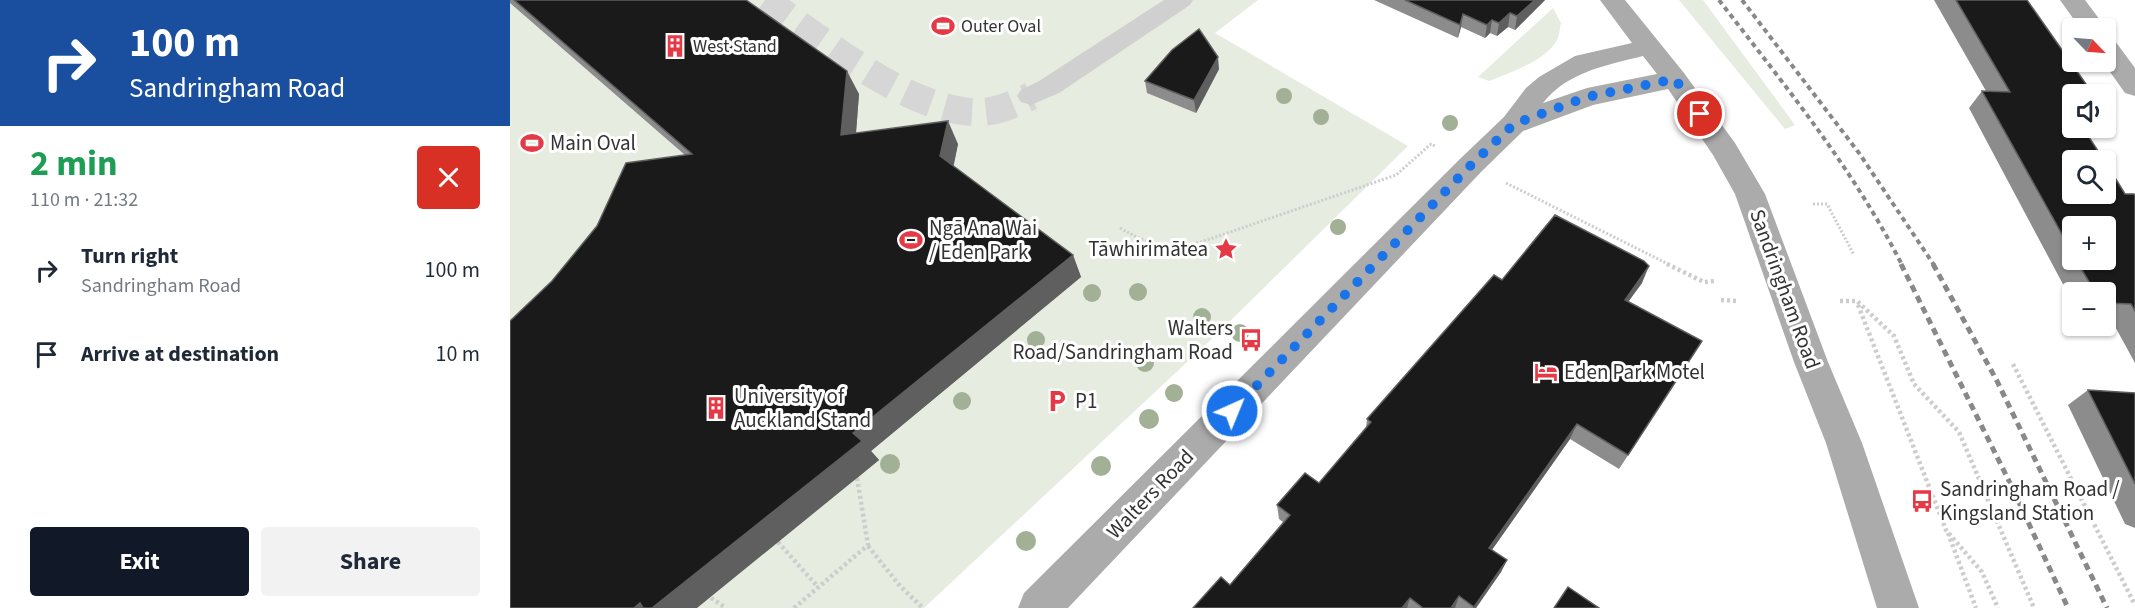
<!DOCTYPE html>
<html lang="en">
<head>
<meta charset="utf-8">
<style>
  body { margin:0; font-family:"Source Sans 3",sans-serif; background:#f2f2f3; color:#1f2937; height:100vh; display:flex; flex-direction:column; font-size:22px; white-space:nowrap }
  * { box-sizing:border-box; margin:0 }
  p { font-size:20px; color:#747a83 }
  .icon { flex:none; width:33px; height:33px; fill:none; stroke:currentColor; stroke-width:2; stroke-linecap:round; stroke-linejoin:round }
  .map { position:relative; flex:1; overflow:hidden }
  .sheet { display:flex; flex-direction:column; background:#fff; width:510px }
  .sheet>* { flex:none }
  .banner { background:#1a4fa0; color:#fff; overflow:hidden }
  .needle { width:39px; rotate:115deg }
  .controls { position:absolute; left:1552px; top:18px; display:grid; gap:12px }
  .controls a { display:grid; place-items:center; width:54px; height:54px; border-radius:6px; background:#fff; box-shadow:0 2px 4px #0004; font-size:30px }
  .pin { position:absolute; display:grid; place-items:center; width:51px; height:51px; color:#fff; margin:-26px; border:3px solid #fff; border-radius:50%; box-shadow:0 2px 6px #0007 }
  .me { position:absolute; width:66px; margin:-33px; rotate:44deg; stroke-linejoin:round; filter:drop-shadow(0 0 4px #0008) }
  .turn { display:flex; align-items:center; gap:21px; height:126px; padding:0 30px; font-size:27px }
  .turn .icon { width:78px; height:78px; stroke-width:2.5 }
  .turn b { display:block; font-size:42px; line-height:51px }
  .round { display:grid; place-items:center; flex:none; width:63px; height:63px; border-radius:6px; background:#f2f2f3 }
  .summary { display:flex; align-items:center; justify-content:space-between; height:102px; padding:0 30px }
  h1 { font-size:36px; font-weight:700; line-height:45px; color:#1e9e55 }
  .button { display:flex; gap:12px; margin-top:auto; padding:12px 30px }
  .button a { flex:1; height:69px; border-radius:6px; background:#111827; color:#fff; font-size:24px; font-weight:700; line-height:69px; text-align:center }
  .button a+a { background:#f2f2f3; color:#1f2937 }
  ul { padding:0; list-style:none }
  li { display:flex; align-items:center; gap:18px; height:84px; padding:0 30px }
  li div { flex:1 }
  li b { display:block; font-size:22px }
  li em { font-style:normal }
  main { display:flex; flex:1; min-height:0 }
  .map>svg:first-child { display:block }
</style>
</head>
<body>
<main>
<section class="sheet">
<div class="banner">
<div class="turn"><svg class="icon" aria-label="right" viewBox="0 0 24 24"><path d="M7 20v-9h11M14 6l5 5-5 5"/></svg><div><b>100 m</b>Sandringham Road</div></div>
</div>
<div class="summary"><div><h1>2 min</h1><p>110 m · 21:32</p></div><a class="round" style="background:#d93025;color:#fff"><svg class="icon" aria-label="close" viewBox="0 0 24 24"><path d="M6 6l12 12M18 6L6 18"/></svg></a></div>
<ul>
<li><svg class="icon" aria-label="right" viewBox="0 0 24 24"><path d="M7 20v-9h11M14 6l5 5-5 5"/></svg><div><b>Turn right</b><p>Sandringham Road</p></div><em>100 m</em></li>
<li><svg class="icon" aria-label="arrive" viewBox="0 0 24 24"><path d="M6 21V4h12l-3 4 3 4H6"/></svg><div><b>Arrive at destination</b></div><em>10 m</em></li>
</ul>
<div class="button"><a>Exit</a><a>Share</a></div>
</section>
<div class="map">
<svg width="1625" height="608" viewBox="0 0 1625 608">
  <rect width="100%" height="100%" fill="#fff"/>
  <g fill="#e6ecdf">
    <path d="M0,0H748L705,33L898,146L706,335L414,608H0Z"/>
    <path d="M1169,0H1193L1285,125L1275,129Z"/>
    <path d="M1043,8L1051,23C1050,29 1049,37 1046,42C1033,62 1000,72 979,81L968,77Z"/>
  </g>
  <g fill="none" stroke-linecap="round" stroke-linejoin="round">
    <path stroke="#d6d6d6" stroke-width="28" stroke-dasharray="28 14" stroke-linecap="butt" d="M255,0C311,39 400,113 469,112C487,112 504,104 521,96"/>
    <g stroke="#cdcdcd" stroke-width="3" stroke-dasharray="2 2" stroke-linecap="butt">
      <path d="M996,183L1160,265"/>
      <path d="M1303,204H1317L1344,255"/>
      <path d="M610,228C641,246 656,249 691,242L886,175L921,144L925,146"/>
    </g>
    <g stroke="#cdcdcd" stroke-width="4.5" stroke-dasharray="3 3" stroke-linecap="butt">
      <path d="M1157,264L1194,282L1205,281"/>
      <path d="M1211,300L1227,301"/>
      <path d="M1330,301H1347L1384,336L1404,384L1449,432L1524,608"/>
      <path d="M1348,305L1436,530L1472,572L1488,608"/>
      <path d="M1503,364L1625,605"/>
      <path d="M1438,533L1466,608"/>
      <path d="M268,542L308,587"/>
      <path d="M358,546L390,586L413,608"/>
      <path d="M201,598L216,608"/>
      <path d="M284,608L358,545L347,478"/>
    </g>
    <path fill="#d0d0d0" fill-rule="evenodd" d="M654,0H683L680,5L549,93L521,105L511,102L507,96L511,90L529,81Z"/>
    <g fill="#ababab" fill-rule="evenodd">
      <path d="M1090,0H1115L1174,73L1225,143L1255,194L1318,362L1352,443L1409,608H1367L1316,443L1284,362L1225,194L1203,155L1158,89L1083,105L1013,131L971,172L558,608H508L514,593L951,158L994,117L1016,88L1029,77L1065,56L1122,43ZM1133,56L1147,74L1077,88L1033,103C1057,72 1097,65 1133,56Z"/>
      <path d="M1550,0H1575L1596,28H1570Z"/>
      <path d="M1596,39L1605,41L1625,68V96L1615,93L1593,62H1596Z"/>
    </g>
    <g stroke="#888" stroke-width="4" stroke-dasharray="5 4" stroke-linecap="butt">
      <path d="M1209,0C1275,86 1343,168 1392,265"/>
      <path d="M1232,0L1349,153L1424,265"/>
    </g>
    <g stroke="#888" stroke-width="5" stroke-dasharray="7 5" stroke-linecap="butt">
      <path d="M1391,264L1500,483L1558,608"/>
      <path d="M1423,264L1487,381L1597,608"/>
    </g>
  </g>
  <g fill="#a2b095">
    <circle cx="774" cy="96" r="8"/>
    <circle cx="811" cy="117" r="8"/>
    <circle cx="940" cy="123" r="8"/>
    <circle cx="828" cy="227" r="8"/>
    <circle cx="628" cy="292" r="9"/>
    <circle cx="582" cy="293" r="9"/>
    <circle cx="692" cy="317" r="9"/>
    <circle cx="730" cy="333" r="9"/>
    <circle cx="526" cy="340" r="9"/>
    <circle cx="635" cy="363" r="9"/>
    <circle cx="664" cy="393" r="9"/>
    <circle cx="452" cy="401" r="9"/>
    <circle cx="639" cy="419" r="10"/>
    <circle cx="380" cy="464" r="10"/>
    <circle cx="591" cy="466" r="10"/>
    <circle cx="516" cy="541" r="10"/>
  </g>
  <g fill="#8c8c8c" fill-rule="evenodd">
    <path d="M0,0H236L349,94L346,133L448,144L443,166L563,255L571,277L361,451L369,460L347,478L42,281L175,155L0,3Z"/>
    <path d="M864,0H1035L1005,30L998,27L987,36L980,33L975,38L951,27L948,38Z"/>
    <path d="M1424,0H1517L1563,94V128H1589L1582,134H1577L1615,194L1625,196V363L1602,321L1596,320V292H1563V303L1459,108L1472,91H1476ZM1563,226L1596,260H1563Z"/>
    <path d="M709,69L686,113L637,93L635,81Z"/>
    <path d="M992,280L1132,283L1118,301L1192,341L1109,469L1060,439L982,550L997,560L991,572L966,608H683L720,585L773,522L769,519L767,505L809,483L856,428L857,419Z"/>
    <path d="M1578,390L1625,393V528L1615,524L1558,405Z"/>
  </g>
  <g fill="#5f5f5f">
    <path d="M1025,0H1035L1005,30L1007,16Z"/>
    <path d="M1000,13L998,27L987,36L989,23Z"/>
    <path d="M953,14L951,27L948,38L950,25Z"/>
    <path d="M982,20L980,33L975,38L977,25Z"/>
    <path d="M708,57L709,69L686,113L684,100Z"/>
    <path d="M337,71L349,94L344,158L331,135Z"/>
    <path d="M438,121L448,144L441,179L430,156Z"/>
    <path d="M563,255L571,277L361,451L369,460L347,478L187,608H142L343,433Z"/>
    <path d="M1139,266L1132,283L1108,316L1115,300Z"/>
    <path d="M1192,341L1182,357L1109,469L1118,455Z"/>
    <path d="M1067,424L1060,439L974,561L979,548Z"/>
    <path d="M997,560L991,572L966,608H963Z"/>
    <path d="M949,596L945,608H941Z"/>
    <path d="M900,598L897,608H892Z"/>
    <path d="M130,603L139,608H124Z"/>
  </g>
  <g fill="#1a1a1a" stroke="#5f5f5f" stroke-width="1.5">
    <path d="M4,0H236L337,71L331,135L438,121L430,156L563,255L343,433L352,441L142,608H133L130,603L124,608H0V321L42,281L87,226L116,163L182,154Z"/>
    <path d="M895,0H1025L1007,16L1000,13L989,23L982,20L977,25L953,14L950,25Z"/>
    <path d="M1446,0H1517L1583,94H1563V128H1573L1594,160H1563V194H1596V163L1615,194H1624L1625,196V311L1621,304L1596,303V292H1585L1566,260H1596V226H1563V254L1472,91L1500,92Z"/>
    <path d="M689,29L708,57L684,100L635,81L662,50Z"/>
    <path d="M1045,215L1134,261L1139,266L1115,300L1192,341L1118,455L1067,424L979,548L997,560L964,607L949,596L941,608H913L900,598L892,608H683L711,577L720,585L780,515L767,505L795,473L809,483L861,422L857,419L984,275L992,280Z"/>
    <path d="M1578,390L1625,393V484Z"/>
    <path d="M1058,587L1089,608H1044Z"/>
  </g>
  <g fill="none" stroke-linecap="round" stroke-linejoin="round">
    <path stroke="#1a73e8" stroke-width="10" stroke-dasharray="0 18" d="M722,411L961,165L1004,124L1077,97L1165,79L1190,114"/>
  </g>
  <defs>
    <g id="stadium-bare" transform="scale(1.8)"><path d="M0-5a6.5 5 0 1 0 0 10a6.5 5 0 1 0 0-10ZM-3.5-1.8h7v3.6h-7Z" fill="#e63946" stroke="#fff" stroke-width="2.5" paint-order="stroke"/></g>
    <g id="building-bare" transform="scale(1.8)"><path d="M-4-6H4V6H1V3H-1V6H-4ZM-2.5-4.3h1.7v1.8h-1.7ZM.8-4.3h1.7v1.8H.8ZM-2.5-1h1.7V.8h-1.7ZM.8-1h1.7V.8H.8Z" fill="#e63946" stroke="#fff" stroke-width="2.5" paint-order="stroke"/></g>
    <g id="sight-bare" transform="scale(1.8)"><path d="M0-6L1.8-2.2L6-1.7L2.9 1.2L3.7 5.4L0 3.3L-3.7 5.4L-2.9 1.2L-6-1.7L-1.8-2.2Z" fill="#e63946" stroke="#fff" stroke-width="2.5" paint-order="stroke"/></g>
    <g id="bus-bare" transform="scale(1.8)"><path d="M-5-6H5V4H4V6H2V4H-2V6H-4V4H-5ZM-3.5-4V0h7V-4ZM-3.5 1.2v1.5H-2V1.2ZM2 1.2v1.5H3.5V1.2Z" fill="#e63946" stroke="#fff" stroke-width="2.5" paint-order="stroke"/></g>
    <g id="hotel-bare" transform="scale(1.8)"><path d="M-6-4.5h1.5V1H6V5H4.5V3h-9V5H-6ZM-4 0a1.8 1.8 0 1 1 3.6 0ZM.5 0V-2.5h3Q6-2.5 6 0Z" fill="#e63946" stroke="#fff" stroke-width="2.5" paint-order="stroke"/></g>
    <g id="parking-bare" transform="scale(1.8)"><path d="M-3.5-5.5H1a3.5 3.5 0 0 1 0 7H-1V5.5H-3.5ZM-1-3.4V-.6H.8a1.4 1.4 0 0 0 0-2.8Z" fill="#e63946" stroke="#fff" stroke-width="2.5" paint-order="stroke"/></g>
  </defs>
  <g fill-rule="evenodd">
    <use href="#stadium-bare" x="433" y="26"/>
    <use href="#building-bare" x="165" y="46"/>
    <use href="#stadium-bare" x="22" y="143"/>
    <use href="#stadium-bare" x="401" y="240"/>
    <use href="#sight-bare" x="716" y="249"/>
    <use href="#bus-bare" x="741" y="340"/>
    <use href="#hotel-bare" x="1036" y="372"/>
    <use href="#parking-bare" x="547" y="401"/>
    <use href="#building-bare" x="206" y="408"/>
    <use href="#bus-bare" x="1412" y="501"/>
  </g>
  <g text-anchor="middle" stroke-width="6" stroke-linejoin="round" paint-order="stroke">
    <g font-size="18" fill="#333" stroke="#fff" text-anchor="start">
      <text x="451" y="32">Outer Oval</text>
      <text x="183" y="52">West Stand</text>
    </g>
    <g font-size="21" fill="#333" stroke="#fff" text-anchor="start">
      <text x="40" y="150">Main Oval</text>
      <text x="419" y="235">Ngā Ana Wai<tspan x="419" dy="24">/ Eden Park</tspan></text>
      <text x="698" y="256" text-anchor="end">Tāwhirimātea</text>
      <text x="723" y="335" text-anchor="end">Walters<tspan x="723" dy="24">Road/Sandringham Road</tspan></text>
      <text x="1054" y="379">Eden Park Motel</text>
      <text x="224" y="403">University of<tspan x="224" dy="24">Auckland Stand</tspan></text>
      <text x="565" y="408">P1</text>
      <text x="1430" y="496">Sandringham Road /<tspan x="1430" dy="24">Kingsland Station</tspan></text>
    </g>
    <g font-size="21" fill="#333" stroke="#fff">
      <text transform="translate(1275 289) rotate(70)" y="7">Sandringham Road</text>
      <text transform="translate(640 494) rotate(-46)" y="7">Walters Road</text>
    </g>
  </g>
</svg>
<div class="controls">
<a><svg class="needle" viewBox="-14 -14 28 28"><path d="M0-13l5 13h-10z" fill="#e53935"/><path d="M0 13l5-13h-10z" fill="#747a83"/></svg></a>
<a><svg class="icon" aria-label="sound" viewBox="0 0 24 24"><path d="M4 9h4l5-4v14l-5-4H4zM17 9q2 3 0 6"/></svg></a>
<a><svg class="icon" aria-label="search" viewBox="0 0 24 24"><circle cx="10" cy="10" r="6"/><path d="M15 15l6 6"/></svg></a>
<a>+</a>
<a>−</a>
</div>
<div class="pin" style="left:1190px;top:114px;background:#d93025"><svg class="icon" aria-label="arrive" viewBox="0 0 24 24"><path d="M6 21V4h12l-3 4 3 4H6"/></svg></div>
<svg class="me" style="left:722px;top:411px" viewBox="-20 -20 40 40"><circle r="17" fill="#1a73e8" stroke="#fff" stroke-width="3"/><path d="M0-11L8 9 0 5-8 9z" fill="#fff"/></svg>
</div>
</main>
</body>
</html>
